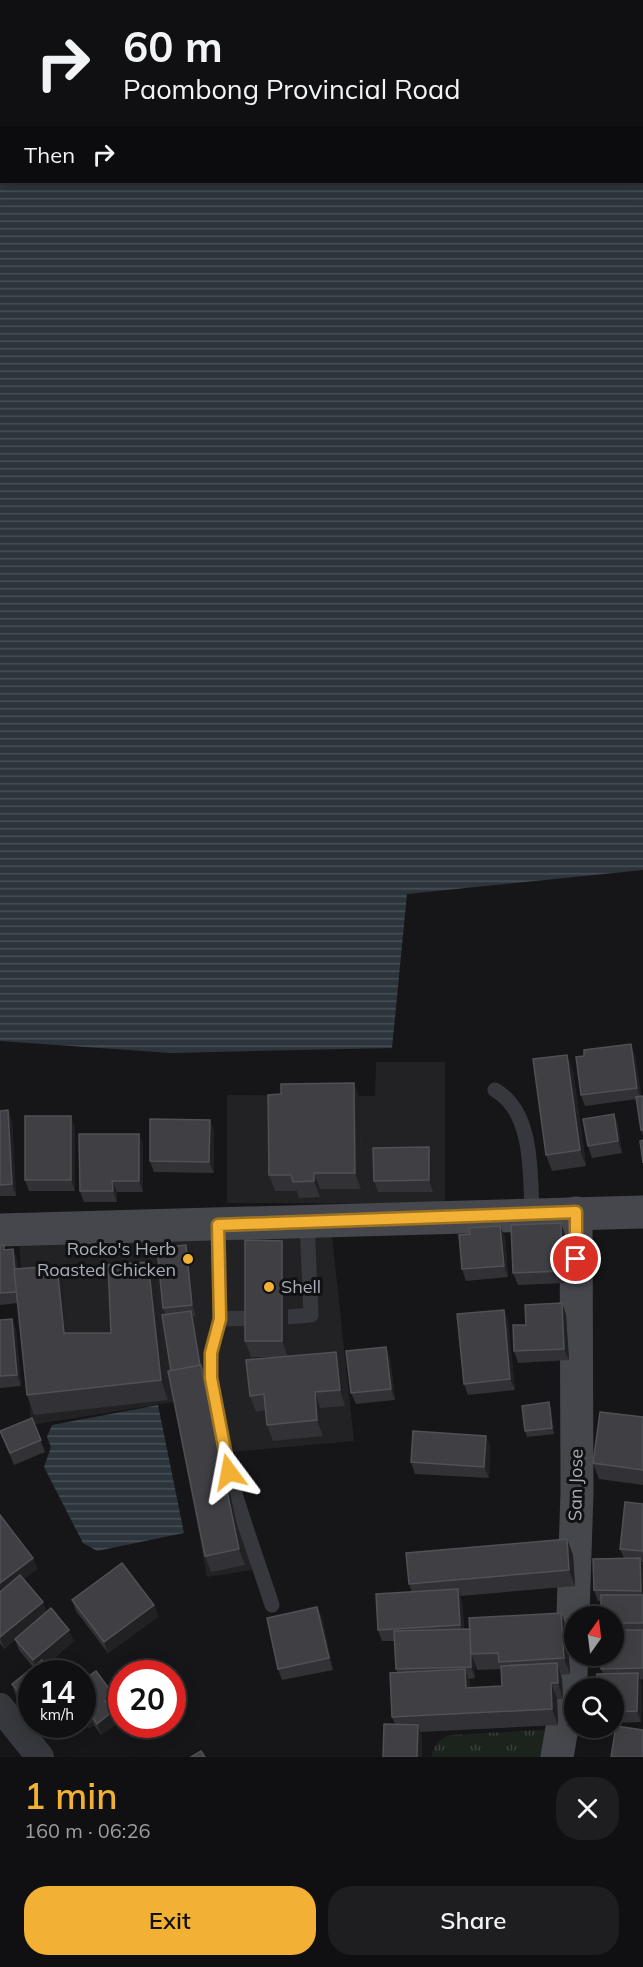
<!DOCTYPE html>
<html lang="en">
<head>
<meta charset="utf-8">
<style>
  body { margin:0; font-family:Mulish,sans-serif; background:#1e1e20; color:#f1f3f6; height:100vh; display:flex; flex-direction:column; font-size:22px; white-space:nowrap }
  * { box-sizing:border-box; margin:0 }
  p { font-size:20px; color:#9c9d9f }
  .icon { flex:none; width:33px; height:33px; fill:none; stroke:currentColor; stroke-width:2; stroke-linecap:round; stroke-linejoin:round }
  .map { position:relative; height:1757px; overflow:hidden }
  .panel { display:flex; flex-direction:column; background:#101012; flex:1 }
  .panel>* { flex:none }
  .top-card { position:absolute; left:0px; top:0px; width:644px; height:183px; box-shadow:0 3px 15px #0003,0 0 0 2px #303032; background:#101012; color:#f1f3f6; overflow:hidden }
  .needle { width:39px; rotate:14deg }
  .tools { position:absolute; left:564px; top:1606px; display:grid; gap:12px }
  .tools a { display:grid; place-items:center; width:60px; height:60px; border-radius:50%; background:#101012; box-shadow:0 3px 15px #0003,0 0 0 2px #303032; font-size:30px }
  .speed { position:absolute; left:18px; top:1660px; display:flex; gap:12px; font-size:30px; font-weight:700; text-align:center }
  .speed>* { display:grid; place-content:center; width:78px; height:78px; border-radius:50%; background:#101012; box-shadow:0 3px 15px #0003,0 0 0 2px #303032; line-height:1 }
  .speed small { font-size:15px; font-weight:400 }
  .speed .limit { border:9px solid #d22; background:#fff; color:#111 }
  .pin { position:absolute; display:grid; place-items:center; width:51px; height:51px; color:#fff; margin:-26px; border:3px solid #fff; border-radius:50%; box-shadow:0 2px 6px #0007 }
  .me { position:absolute; width:66px; margin:-33px; rotate:347deg; stroke-linejoin:round; filter:drop-shadow(0 0 4px #0008) }
  .turn { display:flex; align-items:center; gap:21px; height:126px; padding:0 24px; font-size:27px }
  .turn .icon { width:78px; height:78px; stroke-width:2.5 }
  .turn b { display:block; font-size:42px; line-height:51px }
  .then { display:flex; align-items:center; height:57px; padding:0 24px; background:#0003; gap:12px; font-size:22px }
  .round { display:grid; place-items:center; flex:none; width:63px; height:63px; border-radius:24px; background:#1e1e20 }
  .summary { display:flex; align-items:center; justify-content:space-between; height:102px; padding:0 24px }
  h1 { font-size:36px; font-weight:600; line-height:45px; color:#f2b134 }
  .cta { display:flex; gap:12px; margin-top:auto; padding:12px 24px }
  .cta a { flex:1; height:69px; border-radius:24px; background:#f2b134; color:#111; font-size:24px; font-weight:600; line-height:69px; text-align:center }
  .cta a+a { background:#1e1e20; color:#f1f3f6 }
  .map>svg:first-child { display:block }
</style>
</head>
<body>
<div class="map">
<svg width="643" height="1757" viewBox="0 0 643 1757">
  <defs>
    <pattern id="grass-tufts" width="24" height="20" patternUnits="userSpaceOnUse" patternTransform="scale(1.5)"><rect width="24" height="20" fill="#1c231d"/><path d="M3 7l-1-3M5 7V3M7 7l1-3M15 17l-1-3M17 17v-4M19 17l1-3" fill="none" stroke="#3a403c"/></pattern>
    <pattern id="water-rules" width="6" height="5" patternUnits="userSpaceOnUse" patternTransform="scale(1.5)"><rect width="6" height="5" fill="#2c353c"/><path d="M0 2.5h6" fill="none" stroke="#485056"/></pattern>
  </defs>
  <rect width="100%" height="100%" fill="#161618"/>
  <g fill="#222225">
    <path d="M376,1062H445V1204L227,1203V1095L375,1096Z"/>
    <path d="M332,1236L354,1441L231,1452L253,1570L207,1577L174,1402L31,1425L19,1239Z"/>
  </g>
  <path fill="url(#grass-tufts)" d="M558,1729L551,1757H432C432,1746 439,1740 449,1735Z"/>
  <g fill="url(#water-rules)" fill-rule="evenodd">
    <path d="M0,0H643V870L407,894L392,1048L171,1053L0,1041ZM2,2H642V182H2Z"/>
    <path d="M158,1405L184,1533L97,1551L83,1543L44,1467L51,1447L47,1437L52,1425Z"/>
  </g>
  <g fill="none" stroke-linecap="round" stroke-linejoin="round">
    <g stroke="#37383d" stroke-width="15">
      <path d="M495,1090C534,1112 530,1174 532,1213"/>
      <path d="M218,1225L220,1319L251,1318"/>
      <path d="M287,1317L311,1315L307,1222"/>
      <path d="M220,1319C217,1331 212,1343 211,1355C205,1426 250,1536 272,1605"/>
    </g>
    <path stroke="#37383d" stroke-width="28" d="M0,1707L40,1757"/>
    <g stroke="#45474d" stroke-width="33">
      <path d="M0,1230L643,1212"/>
      <path d="M557,1757L571,1676L577,1492L576,1213"/>
    </g>
  </g>
  <g fill="#323236" fill-rule="evenodd">
    <path d="M567,1055L573,1071L586,1166L552,1171L546,1155Z"/>
    <path d="M635,1055L641,1096H643V1136L641,1130L637,1099L585,1106L581,1095Z"/>
    <path d="M360,1099L361,1189H320V1197L299,1198L297,1191H275L269,1175Z"/>
    <path d="M8,1110L12,1122L16,1196H0V1111Z"/>
    <path d="M614,1114L618,1125L622,1153L592,1158L588,1146Z"/>
    <path d="M210,1120L214,1132V1173L154,1172L150,1161Z"/>
    <path d="M75,1127V1191H29L25,1180Z"/>
    <path d="M139,1134L143,1145V1192H117V1202H84L80,1191Z"/>
    <path d="M429,1147L433,1159V1192H378L374,1181Z"/>
    <path d="M561,1223L565,1235L566,1283L518,1285L513,1273Z"/>
    <path d="M470,1234L505,1237L508,1277L466,1281L462,1269Z"/>
    <path d="M282,1241L288,1257V1356L336,1352L342,1368L345,1406L320,1408L323,1436L273,1441L267,1425L266,1410L256,1412L250,1396L277,1357H251L245,1341Z"/>
    <path d="M0,1245L5,1250L13,1249L17,1260L18,1269L65,1286L69,1333H111L156,1281L168,1400L34,1415L27,1395L18,1303L0,1305Z"/>
    <path d="M186,1245L190,1256L196,1316H193L195,1322L203,1371L207,1381L245,1565L211,1572L205,1556L171,1371L165,1315L163,1308Z"/>
    <path d="M562,1303L566,1315L569,1360L518,1363L514,1351L526,1325Z"/>
    <path d="M504,1310L508,1322L515,1390L468,1395L464,1384Z"/>
    <path d="M12,1319L16,1330L21,1386L0,1388V1320Z"/>
    <path d="M386,1347L390,1358L395,1400L356,1404L351,1393Z"/>
    <path d="M551,1408L554,1434L527,1437L525,1431Z"/>
    <path d="M643,1417V1485L599,1479L593,1463Z"/>
    <path d="M32,1418L45,1452L14,1465L0,1431Z"/>
    <path d="M486,1436L490,1447L489,1478L415,1474L411,1462Z"/>
    <path d="M643,1504V1562H642L643,1566V1698V1679L640,1680L642,1684L641,1722L614,1723V1689L603,1674L601,1669L614,1656V1617L601,1601H598L594,1590L624,1558L620,1549Z"/>
    <path d="M0,1515L33,1558L37,1569L24,1579L46,1612L74,1641L46,1665L32,1674V1715L16,1696L12,1684L33,1667L19,1650L15,1640L4,1649L0,1643Z"/>
    <path d="M567,1539L573,1555L575,1586L460,1596L462,1601L464,1629H470L561,1613L567,1629L570,1674L561,1675L562,1679L563,1699H557L558,1725L420,1732L422,1736L395,1724L392,1717L397,1672L396,1669L395,1641H382L378,1630L412,1592L409,1584ZM475,1663L477,1670L501,1669L502,1686L471,1687L469,1679L475,1678Z"/>
    <path d="M72,1600L154,1605L158,1617L108,1653L76,1611Z"/>
    <path d="M317,1607L322,1618L333,1670L282,1680L278,1669Z"/>
    <path d="M82,1681L117,1706L112,1710L118,1723L101,1735L94,1725L89,1728L82,1719Z"/>
  </g>
  <g fill="#212124">
    <path d="M631,1044L635,1055L641,1099L637,1088Z"/>
    <path d="M567,1055L573,1071L586,1166L580,1150Z"/>
    <path d="M354,1083L360,1099L361,1189L355,1173Z"/>
    <path d="M8,1110L12,1122L16,1196L12,1184Z"/>
    <path d="M614,1114L618,1125L622,1153L618,1141Z"/>
    <path d="M71,1116L75,1127V1191L71,1180Z"/>
    <path d="M210,1120L214,1132V1173L209,1162Z"/>
    <path d="M139,1134L143,1145V1192L139,1181Z"/>
    <path d="M429,1147L433,1159V1192L429,1180Z"/>
    <path d="M314,1173L320,1189V1197L314,1181Z"/>
    <path d="M112,1181L117,1192V1202L113,1191Z"/>
    <path d="M561,1223L565,1235L566,1283L562,1271Z"/>
    <path d="M500,1226L505,1237L508,1277L504,1266Z"/>
    <path d="M282,1241L288,1257V1357L282,1341Z"/>
    <path d="M186,1245L190,1256L196,1316L192,1305Z"/>
    <path d="M13,1249L17,1260L21,1303L17,1292Z"/>
    <path d="M148,1262L156,1281L168,1400L161,1380Z"/>
    <path d="M57,1266L65,1286L71,1353L64,1333Z"/>
    <path d="M562,1303L566,1315L569,1360L564,1349Z"/>
    <path d="M504,1310L508,1322L515,1390L510,1379Z"/>
    <path d="M191,1311L195,1322L203,1371L207,1381L245,1565L239,1549L200,1367Z"/>
    <path d="M12,1319L16,1330L21,1386L17,1375Z"/>
    <path d="M386,1347L390,1358L395,1400L391,1389Z"/>
    <path d="M336,1352L342,1368L345,1406L340,1390Z"/>
    <path d="M315,1392L320,1408L323,1436L317,1420Z"/>
    <path d="M549,1402L551,1408L554,1434L552,1428Z"/>
    <path d="M486,1436L490,1447L489,1478L484,1467Z"/>
    <path d="M567,1539L573,1555L575,1586L569,1570Z"/>
    <path d="M33,1558L37,1569L0,1598V1583Z"/>
    <path d="M640,1558L643,1566V1595L641,1591Z"/>
    <path d="M458,1589L462,1601L464,1636L460,1625Z"/>
    <path d="M43,1602L47,1613L4,1649L0,1637Z"/>
    <path d="M154,1605L158,1617L108,1653L104,1642Z"/>
    <path d="M317,1607L322,1618L333,1670L329,1658Z"/>
    <path d="M561,1613L567,1629L570,1674L564,1658Z"/>
    <path d="M470,1629L471,1654L475,1663V1678L471,1667Z"/>
    <path d="M69,1630L74,1641L37,1672L33,1660Z"/>
    <path d="M557,1663L562,1679L563,1699L558,1683Z"/>
    <path d="M465,1669L471,1685L472,1704L466,1688Z"/>
    <path d="M638,1673L642,1684L641,1722L637,1711Z"/>
    <path d="M551,1683L557,1699L558,1725L552,1709Z"/>
    <path d="M113,1694L117,1706L109,1712L105,1701Z"/>
    <path d="M113,1711L118,1723L101,1735L97,1724Z"/>
    <path d="M90,1713L94,1725L89,1728L85,1717Z"/>
    <path d="M418,1725L422,1736V1757H417Z"/>
  </g>
  <g fill="#3f3f44" stroke="#4f5156" stroke-width="1.5">
    <path d="M631,1044L637,1088L581,1095L576,1057L584,1056V1050Z"/>
    <path d="M567,1055L580,1150L546,1155L533,1059Z"/>
    <path d="M354,1083L355,1173H314V1181L293,1182L291,1175H269L268,1095L281,1094V1084Z"/>
    <path d="M643,1096V1130H641L636,1097Z"/>
    <path d="M8,1110L12,1184L0,1185V1111Z"/>
    <path d="M614,1114L618,1141L588,1146L583,1119Z"/>
    <rect x="25" y="1116" width="46" height="64"/>
    <path d="M150,1119L210,1120L209,1162L150,1161Z"/>
    <path d="M79,1134H139V1181H112L113,1191H80Z"/>
    <path d="M643,1140V1163L640,1141Z"/>
    <path d="M429,1147V1180L374,1181L373,1148Z"/>
    <path d="M561,1223L562,1271L513,1273L511,1225Z"/>
    <path d="M500,1226L504,1266L462,1269L459,1235L470,1234L469,1228Z"/>
    <path d="M245,1240L282,1241V1341H245Z"/>
    <path d="M0,1245H4V1250L13,1249L17,1292L0,1293Z"/>
    <path d="M186,1245L192,1305L163,1308L157,1248Z"/>
    <path d="M148,1262L161,1380L27,1395L14,1269L57,1266L64,1333H111L108,1265Z"/>
    <path d="M562,1303L564,1349L514,1351L513,1325H526L525,1305Z"/>
    <path d="M504,1310L510,1379L464,1384L457,1314Z"/>
    <path d="M191,1311L200,1365L171,1371L162,1315Z"/>
    <path d="M12,1319L17,1375L0,1376V1320Z"/>
    <path d="M386,1347L391,1389L351,1393L346,1351Z"/>
    <path d="M336,1352L340,1390L315,1392L317,1420L267,1425L264,1394L250,1396L246,1360Z"/>
    <path d="M201,1365L239,1549L205,1556L168,1371Z"/>
    <path d="M549,1402L552,1428L525,1431L522,1406Z"/>
    <path d="M600,1412L643,1417V1470L593,1463Z"/>
    <path d="M32,1418L41,1440L10,1453L0,1431Z"/>
    <path d="M413,1431L486,1436L484,1467L411,1462Z"/>
    <path d="M625,1502L643,1504V1551L620,1549Z"/>
    <path d="M0,1515L33,1558L0,1583Z"/>
    <path d="M567,1539L569,1570L409,1584L406,1553Z"/>
    <path d="M640,1558L641,1591L594,1590L593,1559Z"/>
    <path d="M122,1563L154,1605L104,1642L72,1600Z"/>
    <path d="M20,1575L43,1602L0,1637V1592Z"/>
    <path d="M458,1589L460,1625L378,1630L376,1594Z"/>
    <path d="M601,1595H643V1623H614V1617H601Z"/>
    <path d="M317,1607L329,1658L278,1669L267,1618Z"/>
    <path d="M51,1608L69,1630L33,1660L15,1639Z"/>
    <path d="M561,1613L564,1658L499,1662L498,1653L471,1654L469,1618Z"/>
    <path d="M470,1629L471,1667L396,1669L394,1631Z"/>
    <path d="M614,1630H643V1668L601,1669V1656H614Z"/>
    <path d="M42,1660L53,1674H32V1708L12,1684Z"/>
    <path d="M557,1663L558,1683H551L552,1709L392,1717L390,1673L465,1669L466,1688L502,1686L501,1666Z"/>
    <path d="M96,1671L113,1694L105,1701L113,1711L97,1724L90,1713L85,1717L82,1713V1681Z"/>
    <path d="M638,1673L637,1711L614,1712V1689H594L597,1674Z"/>
    <path d="M384,1724L418,1725L417,1757H383Z"/>
    <path d="M616,1726L643,1730V1757H611Z"/>
    <path d="M201,1751L205,1757H191Z"/>
  </g>
  <g fill="none" stroke-linecap="round" stroke-linejoin="round">
    <g stroke="#9d7322" stroke-width="15">
      <path id="route" d="M229,1472L211,1378V1353L220,1319L218,1225L576,1212V1259"/>
    </g>
    <use href="#route" stroke="#f2b134" stroke-width="10"/>
  </g>
  <g fill="#f2b134" stroke="#111113" stroke-width="2">
    <circle cx="188" cy="1259" r="6"/>
    <circle cx="269" cy="1287" r="6"/>
  </g>
  <g text-anchor="middle" stroke-width="6" stroke-linejoin="round" paint-order="stroke">
    <g font-size="18" fill="#a8adb8" stroke="#111113" text-anchor="end">
      <text x="176" y="1255">Rocko's Herb<tspan x="176" dy="21">Roasted Chicken</tspan></text>
      <text x="281" y="1293" text-anchor="start">Shell</text>
    </g>
    <g font-size="18" fill="#a8adb8" stroke="#111113">
      <text transform="translate(576 1485) rotate(-89)" y="6">San Jose</text>
    </g>
  </g>
</svg>
<div class="tools">
<a><svg class="needle" viewBox="-14 -14 28 28"><path d="M0-13l5 13h-10z" fill="#e53935"/><path d="M0 13l5-13h-10z" fill="#9c9d9f"/></svg></a>
<a><svg class="icon" aria-label="search" viewBox="0 0 24 24"><circle cx="10" cy="10" r="6"/><path d="M15 15l6 6"/></svg></a>
</div>
<div class="speed"><div>14<small>km/h</small></div><div class="limit">20</div></div>
<div class="pin" style="left:576px;top:1259px;background:#d93025"><svg class="icon" aria-label="arrive" viewBox="0 0 24 24"><path d="M6 21V4h12l-3 4 3 4H6"/></svg></div>
<svg class="me" style="left:229px;top:1472px" viewBox="-20 -20 40 40"><path d="M0-17L14 15 0 8-14 15z" fill="#f2b134" stroke="#fff" stroke-width="4"/></svg>
<div class="top-card">
<div class="turn"><svg class="icon" aria-label="right" viewBox="0 0 24 24"><path d="M7 20v-9h11M14 6l5 5-5 5"/></svg><div><b>60 m</b>Paombong Provincial Road</div></div>
<div class="then">Then<svg class="icon" aria-label="right" viewBox="0 0 24 24"><path d="M7 20v-9h11M14 6l5 5-5 5"/></svg></div>
</div>
</div>
<section class="panel">
<div class="summary"><div><h1>1 min</h1><p>160 m · 06:26</p></div><a class="round"><svg class="icon" aria-label="close" viewBox="0 0 24 24"><path d="M6 6l12 12M18 6L6 18"/></svg></a></div>
<div class="cta"><a>Exit</a><a>Share</a></div>
</section>
</body>
</html>
